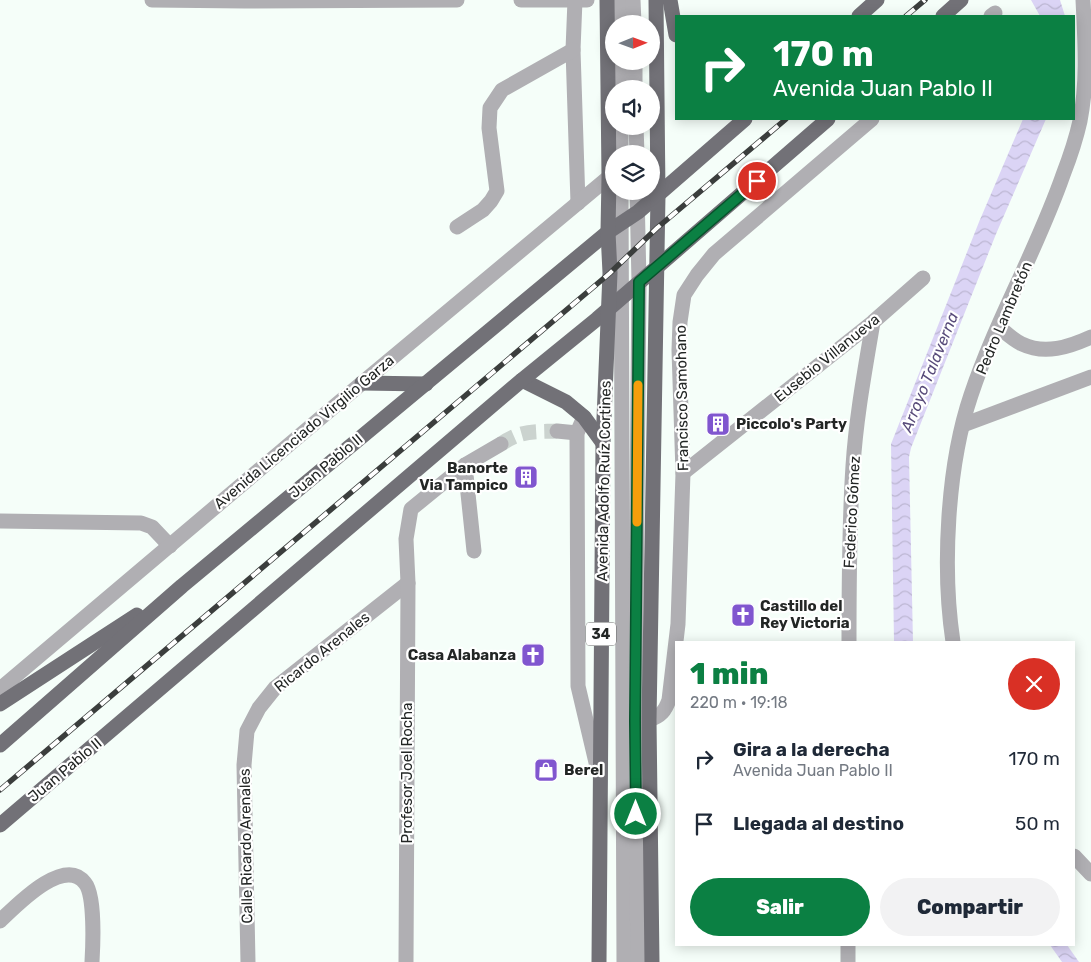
<!DOCTYPE html>
<html lang="es">
<head>
<meta charset="utf-8">
<style>
  body { margin:0; font-family:Rubik,sans-serif; background:#f2f2f3; color:#1f2937; height:100vh; display:flex; flex-direction:column; font-size:19px; white-space:nowrap }
  * { box-sizing:border-box; margin:0 }
  p { font-size:16px; color:#747a83 }
  .icon { flex:none; width:28px; height:28px; fill:none; stroke:currentColor; stroke-width:2; stroke-linecap:round; stroke-linejoin:round }
  .map { position:relative; flex:1; overflow:hidden }
  .side { position:absolute; left:675px; top:641px; width:400px; height:305px; display:flex; flex-direction:column; background:#fff; border-radius:0px; box-shadow:0 2px 12px #0003 }
  .side>* { flex:none }
  .guide { position:absolute; left:675px; top:15px; width:400px; height:105px; border-radius:0px; box-shadow:0 2px 12px #0003; background:#0b8043; color:#fff; overflow:hidden }
  .needle { width:32px; rotate:89deg }
  .tools { position:absolute; left:605px; top:15px; display:grid; gap:10px }
  .tools a { display:grid; place-items:center; width:55px; height:55px; border-radius:50%; background:#fff; box-shadow:0 2px 12px #0003; font-size:25px }
  .pin { position:absolute; display:grid; place-items:center; width:42px; height:42px; color:#fff; margin:-21px; border:2px solid #fff; border-radius:50%; box-shadow:0 1px 5px #0007 }
  .me { position:absolute; width:55px; margin:-28px; rotate:0deg; stroke-linejoin:round; filter:drop-shadow(0 0 4px #0008) }
  .turn { display:flex; align-items:center; gap:18px; height:105px; padding:0 15px; font-size:22px }
  .turn .icon { width:65px; height:65px; stroke-width:2.5 }
  .turn b { display:block; font-size:35px; line-height:42px }
  .round { display:grid; place-items:center; flex:none; width:52px; height:52px; border-radius:26px; background:#f2f2f3 }
  .summary { display:flex; align-items:center; justify-content:space-between; height:85px; padding:0 15px }
  h1 { font-size:30px; font-weight:800; line-height:38px; color:#0b8043 }
  .primary-button { display:flex; gap:10px; margin-top:auto; padding:10px 15px }
  .primary-button a { flex:1; height:58px; border-radius:30px; background:#0b8043; color:#fff; font-size:20px; font-weight:800; line-height:58px; text-align:center }
  .primary-button a+a { background:#f2f2f3; color:#1f2937 }
  ul { padding:0; list-style:none }
  li { display:flex; align-items:center; gap:15px; height:65px; padding:0 15px }
  li div { flex:1 }
  li b { display:block; font-size:19px }
  li em { font-style:normal }
  .map>svg:first-child { display:block }
</style>
</head>
<body>
<div class="map">
<svg width="1091" height="962" viewBox="0 0 1091 962">
  <defs>
    <pattern id="water-waves" width="16" height="10" patternUnits="userSpaceOnUse" patternTransform="scale(1.25)"><rect width="16" height="10" fill="#dbd4f5"/><path d="M0 5q4-4 8 0t8 0" fill="none" stroke="#bcb6d2"/></pattern>
  </defs>
  <rect width="100%" height="100%" fill="#f5fef9"/>
  <g fill="url(#water-waves)">
    <path d="M1031,0H1060L1065,16H1040Z"/>
    <path d="M1023,119H1046L996,234L911,448L909,457L913,642H894L891,444L979,222Z"/>
    <path d="M1050,945H1067L1079,962H1062Z"/>
  </g>
  <g fill="none" stroke-linecap="round" stroke-linejoin="round">
    <path stroke="#cbd3cf" stroke-width="15" stroke-dasharray="15 8" stroke-linecap="butt" d="M501,444C522,430 532,432 557,431"/>
    <g stroke="#b0afb3" stroke-width="15">
      <path d="M152,0L245,1L457,0"/>
      <path d="M521,0H587"/>
      <path d="M575,0L573,50L578,203"/>
      <path d="M621,0V24"/>
      <path d="M633,0L634,24"/>
      <path d="M991,16L995,13"/>
      <path d="M621,61V89"/>
      <path d="M635,61V89"/>
      <path d="M621,126V154"/>
      <path d="M636,126L637,154"/>
      <path d="M621,191L624,962"/>
      <path d="M637,191L639,282L635,721L638,962"/>
      <path d="M457,227L483,210L491,201L497,191L489,128L490,108L502,90L573,50"/>
      <path d="M999,327C1006,333 1013,340 1022,344C1045,355 1069,347 1091,337"/>
      <path d="M584,417L577,433L578,686L598,771"/>
      <path d="M963,425L1091,377"/>
      <path d="M557,431L577,433"/>
      <path d="M465,465L474,551"/>
      <path d="M683,473L873,322L923,278"/>
      <path d="M0,521L141,523L152,527L170,546"/>
      <path d="M849,642C849,584 849,525 853,466C856,418 865,370 873,322"/>
      <path d="M953,642C942,569 947,466 971,395C996,320 1037,250 1063,175C1070,157 1076,139 1080,121C1088,80 1085,41 1083,0"/>
      <path d="M0,689L362,383L609,177"/>
      <path d="M649,720C661,716 665,711 669,700L678,624L683,473L679,350L680,322L684,295L697,275L714,254L872,119"/>
      <path d="M1074,856L1091,874"/>
      <path d="M0,921C15,907 64,855 85,883C95,895 93,945 92,962"/>
      <path d="M248,962L244,765L247,731L259,708L275,688L408,583"/>
      <path d="M406,962L408,583L406,539L411,509L465,465L501,444"/>
      <path d="M848,962V945"/>
    </g>
    <g stroke="#727177" stroke-width="15">
      <path d="M670,0L676,35"/>
      <path d="M859,16L877,0"/>
      <path d="M943,16L961,0"/>
      <path d="M522,380L566,402L584,417L603,443"/>
      <path d="M362,383L426,384"/>
      <path d="M0,704L137,615"/>
      <path d="M0,745L182,586L608,232L638,212L745,119"/>
      <path d="M0,825L522,380L597,319L828,119"/>
      <path d="M599,962L603,443L610,273L608,232L609,177L607,0"/>
      <path d="M652,962L649,720L658,195L656,0"/>
    </g>
    <g stroke="#3b3e3d" stroke-width="5.5">
      <g id="rail">
        <path d="M906,16L925,0"/>
        <path d="M0,790L610,273L657,228L786,119"/>
      </g>
    </g>
    <use href="#rail" stroke="#fff" stroke-width="4" stroke-dasharray="11" stroke-linecap="butt"/>
  </g>
  <g fill="none" stroke-linecap="round" stroke-linejoin="round">
    <g stroke="#07532c" stroke-width="12">
      <path id="route" d="M636,814L635,721L639,282L757,181"/>
    </g>
    <use href="#route" stroke="#0b8043" stroke-width="9"/>
    <path stroke="#f59e0b" stroke-width="9" d="M637,522L638,385"/>
  </g>
  <defs>
    <g id="building-square" transform="scale(1.25)"><rect x="-9" y="-9" width="18" height="18" rx="4" fill="#8056cf" stroke="#fff"/><path d="M-4-6H4V6H1V3H-1V6H-4ZM-2.5-4.3h1.7v1.8h-1.7ZM.8-4.3h1.7v1.8H.8ZM-2.5-1h1.7V.8h-1.7ZM.8-1h1.7V.8H.8Z" fill="#fff"/></g>
    <g id="church-square" transform="scale(1.25)"><rect x="-9" y="-9" width="18" height="18" rx="4" fill="#8056cf" stroke="#fff"/><path d="M-1.2-6h2.4v3.5h3.3v2.4h-3.3V6h-2.4V-.1h-3.3v-2.4h3.3Z" fill="#fff"/></g>
    <g id="shop-square" transform="scale(1.25)"><rect x="-9" y="-9" width="18" height="18" rx="4" fill="#8056cf" stroke="#fff"/><path d="M-5-2.5h2.3a2.7 3.5 0 0 1 5.4 0H5L5.5 6h-11ZM-1.5-2.5h3a1.5 2.3 0 0 0-3 0Z" fill="#fff"/></g>
  </defs>
  <g fill-rule="evenodd">
    <use href="#building-square" x="718" y="424"/>
    <use href="#building-square" x="526" y="477"/>
    <use href="#church-square" x="743" y="615"/>
    <use href="#church-square" x="533" y="655"/>
    <use href="#shop-square" x="546" y="770"/>
  </g>
  <g text-anchor="middle" stroke-width="4.5" stroke-linejoin="round" paint-order="stroke">
    <rect fill="#fff" stroke="#656766" stroke-width="1" x="586" y="622.5" width="30" height="23" rx="4"/>
    <g font-size="14" font-weight="bold" fill="#232625">
      <text x="601" y="639">34</text>
    </g>
    <g font-size="15" fill="#232625" stroke="#fff">
      <text transform="translate(1004 318) rotate(-67)" y="5">Pedro Lambretón</text>
      <text transform="translate(827 358) rotate(-39)" y="5">Eusebio Villanueva</text>
      <text transform="translate(682 398) rotate(-91)" y="5">Francisco Samohano</text>
      <text transform="translate(304 432) rotate(-40)" y="5">Avenida Licenciado Virgilio Garza</text>
      <text transform="translate(326 466) rotate(-40)" y="5">Juan Pablo II</text>
      <text transform="translate(604 481) rotate(-89)" y="5">Avenida Adolfo Ruíz Cortines</text>
      <text transform="translate(852 512) rotate(-87)" y="5">Federico Gómez</text>
      <text transform="translate(322 652) rotate(-39)" y="5">Ricardo Arenales</text>
      <text transform="translate(65 770) rotate(-40)" y="5">Juan Pablo II</text>
      <text transform="translate(407 773) rotate(-90)" y="5">Profesor Joel Rocha</text>
      <text transform="translate(246 846) rotate(-91)" y="5">Calle Ricardo Arenales</text>
    </g>
    <g font-size="15" font-weight="bold" fill="#232625" stroke="#fff" text-anchor="start">
      <text x="736" y="429">Piccolo's Party</text>
      <text x="508" y="473" text-anchor="end">Banorte<tspan x="508" dy="17">Via Tampico</tspan></text>
      <text x="760" y="611">Castillo del<tspan x="760" dy="17">Rey Victoria</tspan></text>
      <text x="516" y="660" text-anchor="end">Casa Alabanza</text>
      <text x="564" y="775">Berel</text>
    </g>
    <g font-size="16" font-style="italic" fill="#584b7a" stroke="#fff">
      <text transform="translate(929 372) rotate(-68)" y="6">Arroyo Talaverna</text>
    </g>
  </g>
</svg>
<div class="tools">
<a><svg class="needle" viewBox="-14 -14 28 28"><path d="M0-13l5 13h-10z" fill="#e53935"/><path d="M0 13l5-13h-10z" fill="#747a83"/></svg></a>
<a><svg class="icon" aria-label="sound" viewBox="0 0 24 24"><path d="M4 9h4l5-4v14l-5-4H4zM17 9q2 3 0 6"/></svg></a>
<a><svg class="icon" aria-label="layers" viewBox="0 0 24 24"><path d="M12 4l9 5-9 5-9-5zM3 14l9 5 9-5"/></svg></a>
</div>
<div class="pin" style="left:757px;top:181px;background:#d93025"><svg class="icon" aria-label="arrive" viewBox="0 0 24 24"><path d="M6 21V4h12l-3 4 3 4H6"/></svg></div>
<svg class="me" style="left:636px;top:814px" viewBox="-20 -20 40 40"><circle r="17" fill="#0b8043" stroke="#fff" stroke-width="3"/><path d="M0-11L8 9 0 5-8 9z" fill="#fff"/></svg>
<div class="guide">
<div class="turn"><svg class="icon" aria-label="right" viewBox="0 0 24 24"><path d="M7 20v-9h11M14 6l5 5-5 5"/></svg><div><b>170 m</b>Avenida Juan Pablo II</div></div>
</div>
<section class="side">
<div class="summary"><div><h1>1 min</h1><p>220 m · 19:18</p></div><a class="round" style="background:#d93025;color:#fff"><svg class="icon" aria-label="close" viewBox="0 0 24 24"><path d="M6 6l12 12M18 6L6 18"/></svg></a></div>
<ul>
<li><svg class="icon" aria-label="right" viewBox="0 0 24 24"><path d="M7 20v-9h11M14 6l5 5-5 5"/></svg><div><b>Gira a la derecha</b><p>Avenida Juan Pablo II</p></div><em>170 m</em></li>
<li><svg class="icon" aria-label="arrive" viewBox="0 0 24 24"><path d="M6 21V4h12l-3 4 3 4H6"/></svg><div><b>Llegada al destino</b></div><em>50 m</em></li>
</ul>
<div class="primary-button"><a>Salir</a><a>Compartir</a></div>
</section>
</div>
</body>
</html>
